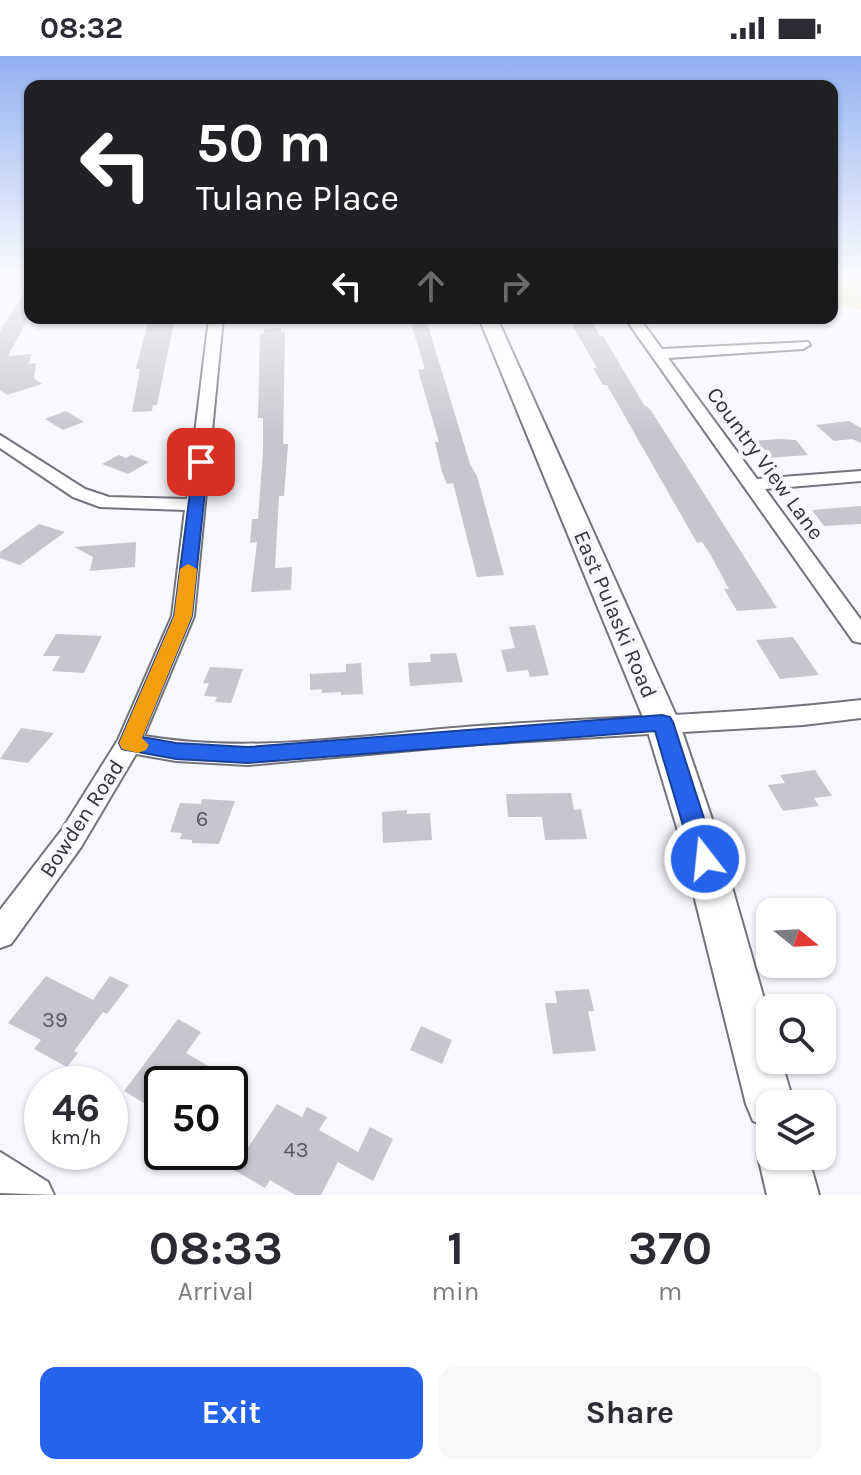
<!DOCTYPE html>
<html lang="en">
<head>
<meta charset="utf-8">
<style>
  body { margin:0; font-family:Karla,sans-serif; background:#f7f7f7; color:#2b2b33; height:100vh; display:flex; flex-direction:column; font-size:30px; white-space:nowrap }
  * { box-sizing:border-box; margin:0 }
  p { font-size:26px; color:#7c7c81 }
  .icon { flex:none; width:44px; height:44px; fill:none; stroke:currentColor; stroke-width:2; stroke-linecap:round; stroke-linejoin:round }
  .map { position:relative; height:1139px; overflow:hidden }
  .side { display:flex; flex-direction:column; background:#fff; flex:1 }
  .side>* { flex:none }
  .hud { position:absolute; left:24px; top:24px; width:814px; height:244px; border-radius:16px; box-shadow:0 2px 6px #0004; background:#202124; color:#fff; overflow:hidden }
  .needle { width:52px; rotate:108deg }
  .tools { position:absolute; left:756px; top:842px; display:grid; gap:16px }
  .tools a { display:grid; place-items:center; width:80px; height:80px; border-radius:16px; background:#fff; box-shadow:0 2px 6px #0004; font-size:40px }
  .speed { position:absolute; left:24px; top:1010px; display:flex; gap:16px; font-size:40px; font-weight:700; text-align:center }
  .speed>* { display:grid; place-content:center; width:104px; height:104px; border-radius:50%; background:#fff; box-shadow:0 2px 6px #0004; line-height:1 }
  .speed small { font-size:20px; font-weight:400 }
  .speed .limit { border:4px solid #111; border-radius:12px; background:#fff; color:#111 }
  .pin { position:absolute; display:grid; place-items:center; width:68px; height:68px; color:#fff; margin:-34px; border-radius:16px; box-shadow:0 4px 12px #0006 }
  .me { position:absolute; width:88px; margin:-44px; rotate:344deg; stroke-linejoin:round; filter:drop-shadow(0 0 6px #0008) }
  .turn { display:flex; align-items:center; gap:28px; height:168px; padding:0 40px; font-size:36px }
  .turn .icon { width:104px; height:104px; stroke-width:2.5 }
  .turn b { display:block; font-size:56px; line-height:68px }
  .lanes { display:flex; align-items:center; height:76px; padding:0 40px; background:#0003; justify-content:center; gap:40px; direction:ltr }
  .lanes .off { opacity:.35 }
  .eta { display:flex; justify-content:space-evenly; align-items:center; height:136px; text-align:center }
  .eta b { font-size:48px; font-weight:700; line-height:56px }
  .button { display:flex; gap:16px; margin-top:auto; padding:16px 40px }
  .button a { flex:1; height:92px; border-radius:16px; background:#2563eb; color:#fff; font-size:32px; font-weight:700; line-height:92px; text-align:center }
  .button a+a { background:#f7f7f7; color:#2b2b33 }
  .status { display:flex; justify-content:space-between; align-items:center; height:56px; padding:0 40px; background:#fff; direction:ltr }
  .status svg { height:22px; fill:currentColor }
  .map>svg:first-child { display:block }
</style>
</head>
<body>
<div class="status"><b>08:32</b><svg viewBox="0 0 49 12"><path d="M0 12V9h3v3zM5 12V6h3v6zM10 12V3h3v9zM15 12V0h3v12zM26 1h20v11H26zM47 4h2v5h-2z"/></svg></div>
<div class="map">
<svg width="861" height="1139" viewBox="0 0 861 1139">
  <rect width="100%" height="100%" fill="#f7f7fe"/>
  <path fill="#e8dfab" d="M832,220H861V254L832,248Z"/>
  <g fill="#c6c6ce">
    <path d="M30,226V258L8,300L32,298L28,308L36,307L34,322L42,328L7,339L0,334V275Z"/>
    <path d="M149,262H175L157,349H153L152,355L132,356L140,313H136Z"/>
    <path d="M568,262H590L600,280H603L644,349L650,353L777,552L737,555L724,533H729L709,496L702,486L697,487L607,329H603L593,312H597Z"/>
    <path d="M426,263L470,408L477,420L504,519L477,521L453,427L447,428L442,416L435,386H439L418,314L425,313L410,264Z"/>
    <path d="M281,272V276H285L283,388H288L284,440H279L275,512L292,511L291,534L251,536L257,486L250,487L252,463H258L263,396V362H258L260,278L264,277V273Z"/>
    <path d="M66,355L84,366L63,374L45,363Z"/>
    <path d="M849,365L861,372V387L852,383L834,385L816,369Z"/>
    <path d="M780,383L796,384L808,399L767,402L753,385Z"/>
    <path d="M119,399L126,402L131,399L149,406L128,418L102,408Z"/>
    <path d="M861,450V468L824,470L812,454Z"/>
    <path d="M39,468L65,476L20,509L0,502V496Z"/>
    <path d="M136,486L135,511L90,515L93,501L74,491Z"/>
    <path d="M535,569L549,619L530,621L528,614L507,616L501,594L515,592L509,571Z"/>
    <path d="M56,578L102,580L84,617L52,615L60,600H43Z"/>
    <path d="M793,581L819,619L780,623L756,584Z"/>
    <path d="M456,597L463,626L410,630L408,607L431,606L430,598Z"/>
    <path d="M361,607L363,638L341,639V636L322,637V633L310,634V618L346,616V608Z"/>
    <path d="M210,611L243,613L231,647L215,646L217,641L204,640L209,627H203Z"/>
    <path d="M21,672L54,677L28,707L0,703Z"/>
    <path d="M815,714L832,740L814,742L819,750L783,755L768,729L785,727L780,719Z"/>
    <path d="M571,737L574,754L581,753L587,783L545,784L542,761H508L506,738Z"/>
    <path d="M202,743L235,745L219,788L192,787V784L180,783L182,777L170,776L180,747L201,748Z"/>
    <path d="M407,754V758L430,757L432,784L383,787L382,756Z"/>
    <path d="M46,920L93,944L110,920L129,929L107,958L103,956L74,995L78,997L67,1011L34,993L41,984L8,967Z"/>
    <path d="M589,933L594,955H588L596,995L553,998L545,947H557L555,935Z"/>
    <path d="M178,963L201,976L186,997L240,1028H162V1058L124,1035Z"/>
    <path d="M421,970L452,984L442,1008L410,994Z"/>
    <path d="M277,1048L302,1061L307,1051L327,1061L319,1074L358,1096L370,1071L393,1083L373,1125L338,1106L321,1139H295L270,1124L265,1132L229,1111L238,1096L243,1099Z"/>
  </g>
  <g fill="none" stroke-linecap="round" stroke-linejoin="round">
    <g stroke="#73737b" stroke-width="4">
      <g id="minor">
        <path d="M209,262H223L194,560L144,680C255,699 367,678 478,670C606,661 734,659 861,644V662L803,669L478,688L248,709L176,705L136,698L81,791L11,888L0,892V854L61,775L118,684L172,560L185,454L100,451L73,441L0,392V379L85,433L109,441L187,443Z"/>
        <path d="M625,262H639L662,293L808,286L810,289L803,293L668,302L757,423L861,415V425L765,433L861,564V587L853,585Z"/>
        <path d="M0,1096L48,1126L54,1139L0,1137Z"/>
      </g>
    </g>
    <g stroke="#73737b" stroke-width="4">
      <g id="secondary">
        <path d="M479,262H497L679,666L716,775L770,964V1004H781L794,1048H770V1072L753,1065L746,1048L678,775L645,666Z"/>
        <path d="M770,1080V1100H808L819,1139H767L758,1100L765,1082Z"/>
      </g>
    </g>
    <use href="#minor" fill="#fff" fill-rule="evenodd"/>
    <use href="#secondary" fill="#fff" fill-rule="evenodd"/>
  </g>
  <linearGradient id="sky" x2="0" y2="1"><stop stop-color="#91b1f0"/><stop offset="0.58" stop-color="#fbfbff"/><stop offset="1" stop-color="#fbfbff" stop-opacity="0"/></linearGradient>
  <rect width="861" height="379" fill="url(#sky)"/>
  <path fill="#2563eb" stroke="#184099" stroke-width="2" d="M201,402L208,406L192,560L142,681L176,687L248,691L662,659L670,661L673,666L717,803L713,810L705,813L697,810L693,803L655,675L248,707L176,703L122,693L119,687L174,560L194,406Z"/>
  <path fill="#f59e0b" d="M188,508L197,513L192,560L142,682L149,689L146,694L138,697L122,693L119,687L174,560L180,513Z"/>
  <g text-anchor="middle" stroke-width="8" stroke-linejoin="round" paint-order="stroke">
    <g font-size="22" fill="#343437" stroke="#f7f7fe">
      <text transform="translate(766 407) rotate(54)" y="8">Country View Lane</text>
      <text transform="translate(616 558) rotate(67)" y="8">East Pulaski Road</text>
      <text transform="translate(81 762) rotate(-57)" y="8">Bowden Road</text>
    </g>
    <g font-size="22" fill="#58585d">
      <text x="202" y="770">6</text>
      <text x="55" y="971">39</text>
      <text x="296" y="1101">43</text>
    </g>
  </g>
</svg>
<div class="tools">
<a><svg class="needle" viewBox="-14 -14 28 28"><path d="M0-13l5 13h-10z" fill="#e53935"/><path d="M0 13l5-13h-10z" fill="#7c7c81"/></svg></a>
<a><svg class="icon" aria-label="search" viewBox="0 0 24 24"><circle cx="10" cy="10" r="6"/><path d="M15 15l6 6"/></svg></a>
<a><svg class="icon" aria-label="layers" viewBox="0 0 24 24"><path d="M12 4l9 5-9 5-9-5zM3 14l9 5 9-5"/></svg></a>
</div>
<div class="speed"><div>46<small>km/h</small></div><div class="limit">50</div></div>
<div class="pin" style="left:201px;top:406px;background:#d93025"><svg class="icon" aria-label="arrive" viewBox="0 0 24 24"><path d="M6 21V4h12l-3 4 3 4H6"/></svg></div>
<svg class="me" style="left:705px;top:803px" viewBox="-20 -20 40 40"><circle r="17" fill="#2563eb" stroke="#fff" stroke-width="3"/><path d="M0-11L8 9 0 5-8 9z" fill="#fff"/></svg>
<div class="hud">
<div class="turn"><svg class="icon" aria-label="left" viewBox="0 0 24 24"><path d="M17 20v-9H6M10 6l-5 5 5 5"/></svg><div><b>50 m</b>Tulane Place</div></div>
<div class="lanes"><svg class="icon" aria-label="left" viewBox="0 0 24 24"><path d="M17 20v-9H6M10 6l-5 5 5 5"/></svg><svg class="icon off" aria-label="ahead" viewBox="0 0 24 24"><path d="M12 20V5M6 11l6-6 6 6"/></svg><svg class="icon off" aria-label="right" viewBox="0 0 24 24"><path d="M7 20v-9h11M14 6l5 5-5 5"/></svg></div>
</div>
</div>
<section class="side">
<div class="eta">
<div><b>08:33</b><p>Arrival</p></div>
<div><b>1</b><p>min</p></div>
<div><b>370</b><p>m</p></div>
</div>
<div class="button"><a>Exit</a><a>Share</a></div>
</section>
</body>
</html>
